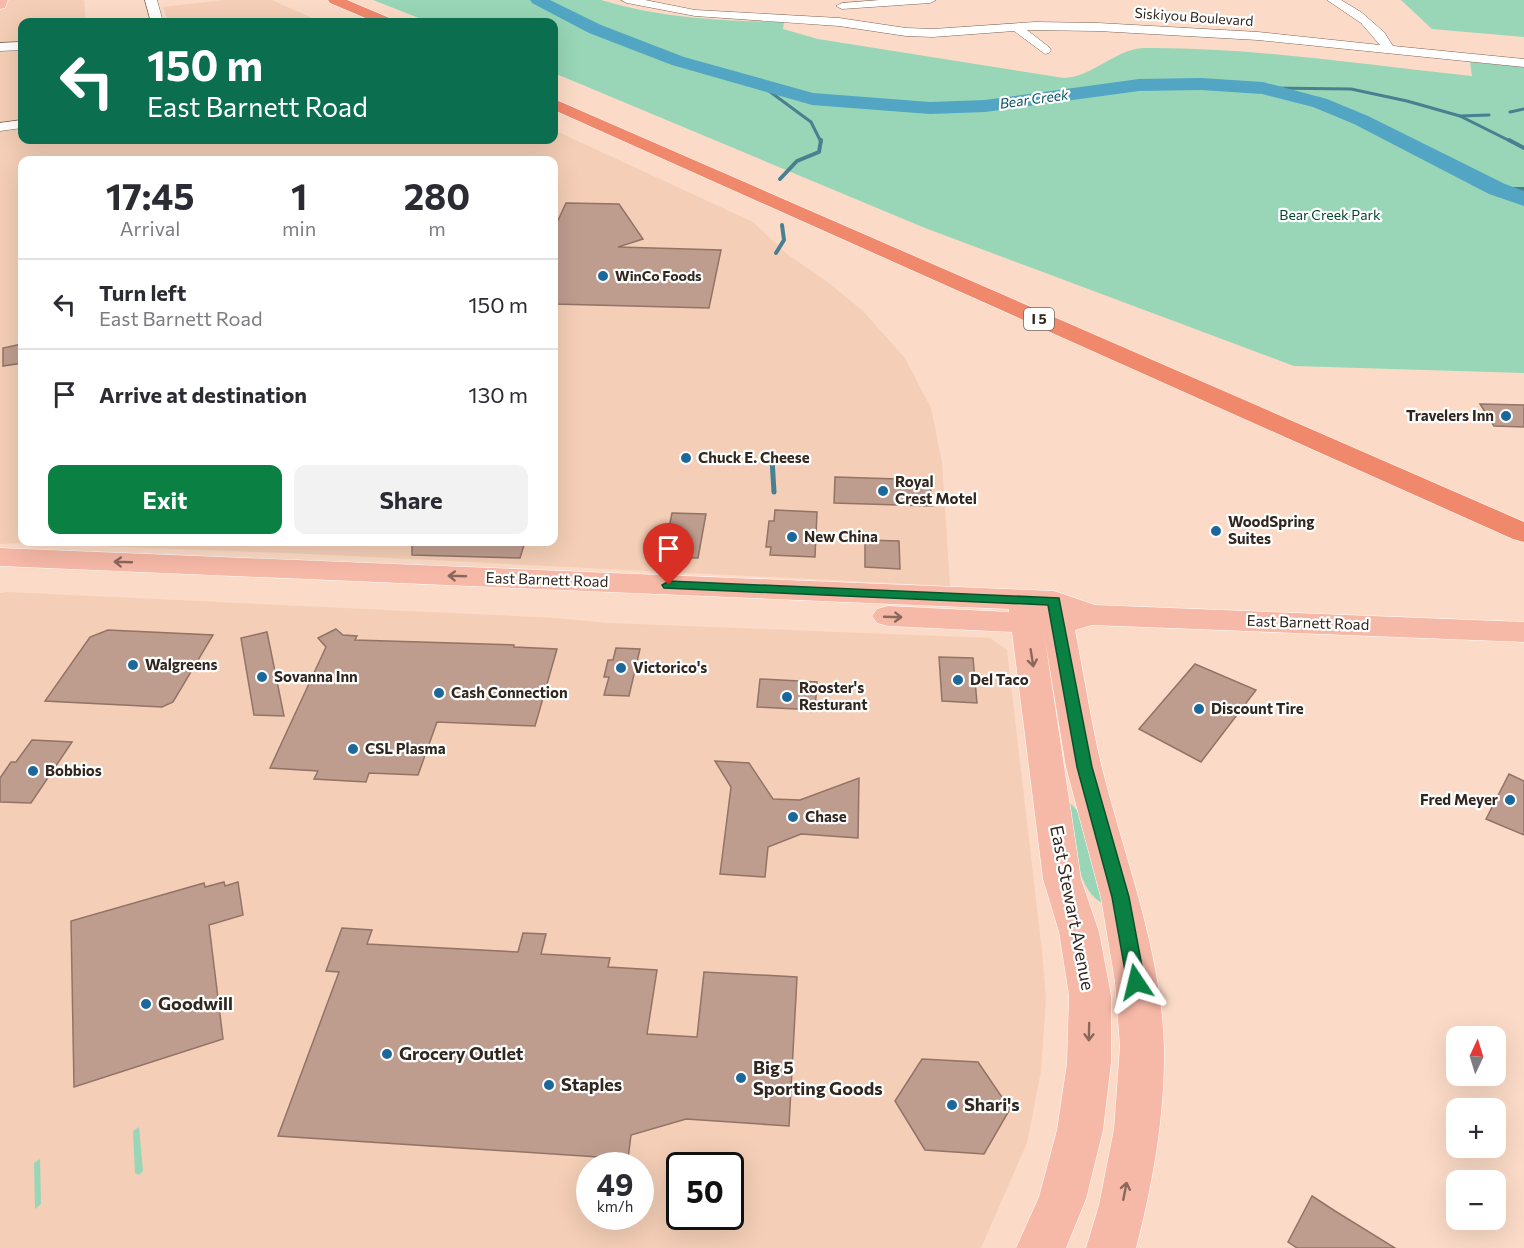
<!DOCTYPE html>
<html lang="en">
<head>
<meta charset="utf-8">
<style>
  body { margin:0; font-family:Commissioner,sans-serif; background:#f2f2f3; color:#2b2b33; height:100vh; display:flex; flex-direction:column; font-size:22px; white-space:nowrap }
  * { box-sizing:border-box; margin:0 }
  p { font-size:20px; color:#7c7c81 }
  .icon { flex:none; width:33px; height:33px; fill:none; stroke:currentColor; stroke-width:2; stroke-linecap:round; stroke-linejoin:round }
  .map { position:relative; flex:1; overflow:hidden }
  .details { position:absolute; left:18px; top:156px; width:540px; height:390px; display:flex; flex-direction:column; background:#fff; border-radius:12px; box-shadow:0 6px 24px #0002 }
  .details>* { flex:none }
  .top-card { position:absolute; left:18px; top:18px; width:540px; height:126px; border-radius:12px; box-shadow:0 6px 24px #0002; background:#0b6e4f; color:#fff; overflow:hidden }
  .needle { width:39px; rotate:4deg }
  .fabs { position:absolute; left:1446px; top:1026px; display:grid; gap:12px }
  .fabs a { display:grid; place-items:center; width:60px; height:60px; border-radius:12px; background:#fff; box-shadow:0 6px 24px #0002; font-size:30px }
  .speed { position:absolute; left:576px; top:1152px; display:flex; gap:12px; font-size:30px; font-weight:700; text-align:center }
  .speed>* { display:grid; place-content:center; width:78px; height:78px; border-radius:50%; background:#fff; box-shadow:0 6px 24px #0002; line-height:1 }
  .speed small { font-size:15px; font-weight:400 }
  .speed .limit { border:3px solid #111; border-radius:9px; background:#fff; color:#111 }
  .pin { position:absolute; display:grid; place-items:center; width:51px; height:51px; color:#fff; margin:-62px -26px; border-radius:50% 50% 50% 0; rotate:-45deg; box-shadow:0 0 6px #0007 }
  .pin .icon { rotate:45deg }
  .me { position:absolute; width:66px; margin:-33px; rotate:350deg; stroke-linejoin:round; filter:drop-shadow(0 0 4px #0008) }
  .turn { display:flex; align-items:center; gap:21px; height:126px; padding:0 30px; font-size:27px }
  .turn .icon { width:78px; height:78px; stroke-width:2.5 }
  .turn b { display:block; font-size:42px; line-height:51px }
  .eta { display:flex; justify-content:space-evenly; align-items:center; height:102px; text-align:center }
  .eta b { font-size:36px; font-weight:700; line-height:42px }
  .cta { display:flex; gap:12px; margin-top:auto; padding:12px 30px }
  .cta a { flex:1; height:69px; border-radius:12px; background:#0b8043; color:#fff; font-size:24px; font-weight:700; line-height:69px; text-align:center }
  .cta a+a { background:#f2f2f3; color:#2b2b33 }
  ul { padding:0; list-style:none }
  li { display:flex; align-items:center; gap:18px; height:90px; padding:0 30px; border-top:2px solid #e1e1e2 }
  li div { flex:1 }
  li b { display:block; font-size:22px }
  li em { font-style:normal }
  .map>svg:first-child { display:block }
</style>
</head>
<body>
<div class="map">
<svg width="1524" height="1248" viewBox="0 0 1524 1248">
  <rect width="100%" height="100%" fill="#fbdbc7"/>
  <g fill="#f4ceb6" fill-rule="evenodd">
    <path d="M0,0H84L86,22H22V140H554V130L753,222L787,254L829,283L863,311L905,358L931,408L942,462L950,586L310,554L26,543L0,544ZM22,160H554V542H22Z"/>
    <path d="M224,0H272L321,22H168L163,7Z"/>
    <path d="M8,592L555,618L609,623L990,638L1007,650L1042,951L1046,998L1041,1071L1027,1143L981,1248H0V593ZM590,1166H640V1216H590ZM680,1166H730V1216H680Z"/>
  </g>
  <g fill="#98d6b7">
    <path d="M373,0H601C660,18 722,21 784,22L783,29L818,39L1064,78C1093,77 1115,49 1144,48C1254,47 1364,65 1472,76L1470,62L1524,67V373L1294,366L925,228L554,73V22H429Z"/>
    <path d="M1401,0H1524V37L1432,29Z"/>
    <path d="M1069,803C1089,813 1098,881 1104,904C1074,890 1072,831 1069,803Z"/>
    <path d="M139,1127L143,1171L139,1175L135,1173L133,1131Z"/>
    <path d="M40,1159L41,1204L35,1209L34,1163Z"/>
  </g>
  <g fill="none" stroke-linecap="round" stroke-linejoin="round">
    <g stroke="#488092" stroke-width="3">
      <path d="M758,83L811,122L821,142"/>
      <path d="M1263,88L1351,89L1407,101L1460,116L1489,115"/>
      <path d="M1510,112L1524,109"/>
      <path d="M1460,116L1512,142"/>
    </g>
    <g stroke="#488092" stroke-width="4">
      <path d="M1509,140L1524,148"/>
      <path d="M780,179L797,161L819,152L821,140"/>
      <path d="M1497,189H1524"/>
      <path d="M776,253L784,240L782,225"/>
    </g>
    <path stroke="#488092" stroke-width="5" d="M772,459L774,492"/>
    <path fill="#52a6c3" fill-rule="evenodd" d="M530,0H550L601,25L684,57L813,93L930,102L985,100L1139,79L1201,78L1263,82L1327,99L1368,116L1505,184L1524,191V206L1489,194L1354,124L1313,107L1262,94L1201,90L1139,91L985,112L930,114L812,105L672,65L589,33L532,3Z"/>
  </g>
  <g fill="#be9d8e" stroke="#927366" stroke-width="1.5">
    <path d="M566,203L619,204L643,239L618,247L721,250L709,308L554,304V229Z"/>
    <path d="M22,344V363L3,366V348Z"/>
    <path d="M1480,404L1524,405V427L1494,426Z"/>
    <path d="M835,477L930,480L932,506L834,503Z"/>
    <path d="M775,510L817,512L815,557L770,555L771,547H766L769,521H774Z"/>
    <path d="M672,513L706,514L698,558L663,557Z"/>
    <path d="M865,540L899,541L900,569L865,567Z"/>
    <path d="M412,542H525L520,558L412,555Z"/>
    <path d="M336,629L343,635L357,636L355,640L514,645V647L557,649L535,726L437,722L418,775L369,773L366,782L314,779L318,771L270,768L326,647L318,638Z"/>
    <path d="M108,630L213,635L173,702L162,707L45,701L90,637Z"/>
    <path d="M267,632L284,716L254,715L241,638Z"/>
    <path d="M616,648L640,649L629,696L604,695L609,677H604L608,660H613Z"/>
    <path d="M939,657L973,658L977,703L942,701Z"/>
    <path d="M1195,664L1256,690L1201,762L1139,729Z"/>
    <path d="M760,679L817,682L815,710L757,707Z"/>
    <path d="M32,740L72,742L31,803L0,802V778L11,762H16Z"/>
    <path d="M715,761L749,763L773,799L800,800L859,778L858,838L801,834L768,847L765,877L720,874L731,787Z"/>
    <path d="M1509,774L1524,781V835L1486,819Z"/>
    <path d="M224,882L225,886L238,882L243,915L209,925L223,1039L74,1087L71,921L204,883L205,887Z"/>
    <path d="M342,928L372,930L367,944L518,952L523,933L546,934L541,954L610,958L608,967L657,970L647,1034L697,1037L704,972L797,977L789,1126L686,1119L631,1135L628,1159L278,1136L339,972L326,971Z"/>
    <path d="M922,1059L978,1062L1010,1109L984,1154L925,1150L895,1101Z"/>
    <path d="M1312,1196L1335,1211L1395,1248H1297L1288,1242Z"/>
  </g>
  <g fill="none" stroke-linecap="round" stroke-linejoin="round">
    <g stroke="#7f6352" stroke-width="1">
      <g id="minor">
        <path d="M145,0H157L163,22H151Z"/>
        <path d="M621,0H645L695,10L839,18L906,28L933,29L1035,22L1098,23L1258,32L1380,45L1361,23L1327,0H1341L1361,12L1384,32L1393,46L1524,59V67L1258,40L1098,31L1027,30L1049,47L1051,50L1049,53L1045,54L1014,31L933,37L906,36L839,26L695,16L627,3Z"/>
        <path d="M880,0H936L930,3L842,9L836,6L842,3Z"/>
        <path d="M22,42V50L0,51V43Z"/>
        <path d="M22,120V128L0,131V123Z"/>
      </g>
    </g>
    <g stroke="#fff" stroke-width="1">
      <g id="major">
        <path d="M0,0H8L5,8L0,9Z"/>
        <path d="M0,548L1054,591L1095,605L1524,622V642L1092,625L1075,630C1084,675 1091,723 1102,768C1125,860 1161,950 1164,1046C1165,1114 1153,1183 1136,1248H1086L1099,1205L1114,1129L1120,1046L1115,982L1101,898L1066,767L1044,633L1081,879L1099,932L1111,995V1063L1103,1130L1086,1199L1066,1248H1016L1039,1197L1057,1130L1067,1063L1069,995L1059,932L1043,879L1012,632L888,626L877,623L872,616L877,609L888,606L1009,612V609L0,566Z"/>
      </g>
    </g>
    <g stroke="#fff" stroke-width="1">
      <g id="highway">
        <path d="M328,0H347L392,19L395,22H375L330,3Z"/>
        <path d="M554,99L1524,522V542L1513,539L554,110Z"/>
      </g>
    </g>
    <use href="#minor" fill="#fff" fill-rule="evenodd"/>
    <use href="#major" fill="#f6b8a7" fill-rule="evenodd"/>
    <use href="#highway" fill="#f0886c" fill-rule="evenodd"/>
  </g>
  <defs><path id="oneway-shaft" d="M-6 0H5M1.5-3L5.5 0L1.5 3" fill="none" stroke-width="1.6" stroke-linecap="round" stroke-linejoin="round" transform="scale(1.5)"/></defs>
  <g stroke="#8a685c">
    <use href="#oneway-shaft" transform="translate(123 562) rotate(-178)"/>
    <use href="#oneway-shaft" transform="translate(457 576) rotate(-178)"/>
    <use href="#oneway-shaft" transform="translate(893 617) rotate(2)"/>
    <use href="#oneway-shaft" transform="translate(1032 658) rotate(81)"/>
    <use href="#oneway-shaft" transform="translate(1089 1032) rotate(91)"/>
    <use href="#oneway-shaft" transform="translate(1125 1191) rotate(-79)"/>
  </g>
  <path fill="#0b8043" stroke="#07532c" stroke-width="1.5" d="M669,581L1059,598L1092,767L1129,897L1145,982L1142,987L1136,989L1130,987L1127,982L1112,897L1077,767L1048,605L664,588L662,585Z"/>
  <g fill="#1c689b" stroke="#fff" stroke-width="2">
    <circle cx="603" cy="276" r="6"/>
    <circle cx="1506" cy="416" r="6"/>
    <circle cx="686" cy="458" r="6"/>
    <circle cx="883" cy="491" r="6"/>
    <circle cx="1216" cy="531" r="6"/>
    <circle cx="792" cy="537" r="6"/>
    <circle cx="133" cy="665" r="6"/>
    <circle cx="621" cy="668" r="6"/>
    <circle cx="262" cy="677" r="6"/>
    <circle cx="958" cy="680" r="6"/>
    <circle cx="439" cy="693" r="6"/>
    <circle cx="787" cy="697" r="6"/>
    <circle cx="1199" cy="709" r="6"/>
    <circle cx="353" cy="749" r="6"/>
    <circle cx="33" cy="771" r="6"/>
    <circle cx="1510" cy="800" r="6"/>
    <circle cx="793" cy="817" r="6"/>
    <circle cx="146" cy="1004" r="6"/>
    <circle cx="387" cy="1054" r="6"/>
    <circle cx="741" cy="1078" r="6"/>
    <circle cx="549" cy="1085" r="6"/>
    <circle cx="952" cy="1105" r="6"/>
  </g>
  <g text-anchor="middle" stroke-width="4.5" stroke-linejoin="round" paint-order="stroke">
    <g font-size="14" fill="#32271f" stroke="#fff">
      <text transform="translate(1194 17) rotate(4)" y="5">Siskiyou Boulevard</text>
    </g>
    <g font-size="14" font-style="italic" fill="#095367" stroke="#fff">
      <text transform="translate(1034 99) rotate(-8)" y="5">Bear Creek</text>
    </g>
    <g font-size="14" fill="#05462f" stroke="#fff">
      <text x="1330" y="220">Bear Creek Park</text>
    </g>
    <g font-size="14" font-weight="bold" fill="#32271f" stroke="#fff" text-anchor="start">
      <text x="615" y="281">WinCo Foods</text>
    </g>
    <rect fill="#fff" stroke="#706862" stroke-width="1.5" x="1024" y="308" width="30" height="22" rx="4.5"/>
    <g font-size="14" font-weight="bold" fill="#32271f">
      <text x="1039" y="324">I 5</text>
    </g>
    <g font-size="15" font-weight="bold" fill="#32271f" stroke="#fff" text-anchor="start">
      <text x="1494" y="421" text-anchor="end">Travelers Inn</text>
      <text x="698" y="463">Chuck E. Cheese</text>
      <text x="895" y="487">Royal<tspan x="895" dy="17">Crest Motel</tspan></text>
      <text x="1228" y="527">WoodSpring<tspan x="1228" dy="17">Suites</tspan></text>
      <text x="804" y="542">New China</text>
      <text x="145" y="670">Walgreens</text>
      <text x="633" y="673">Victorico's</text>
      <text x="274" y="682">Sovanna Inn</text>
      <text x="970" y="685">Del Taco</text>
      <text x="799" y="693">Rooster's<tspan x="799" dy="17">Resturant</tspan></text>
      <text x="451" y="698">Cash Connection</text>
      <text x="1211" y="714">Discount Tire</text>
      <text x="365" y="754">CSL Plasma</text>
      <text x="45" y="776">Bobbios</text>
      <text x="1498" y="805" text-anchor="end">Fred Meyer</text>
      <text x="805" y="822">Chase</text>
    </g>
    <g font-size="15" fill="#32271f" stroke="#fff">
      <text transform="translate(547 580) rotate(2)" y="5">East Barnett Road</text>
      <text transform="translate(1308 623) rotate(2)" y="5">East Barnett Road</text>
    </g>
    <g font-size="18" fill="#32271f" stroke="#fff">
      <text transform="translate(1072 908) rotate(79)" y="6">East Stewart Avenue</text>
    </g>
    <g font-size="18" font-weight="bold" fill="#32271f" stroke="#fff" text-anchor="start">
      <text x="158" y="1010">Goodwill</text>
      <text x="399" y="1060">Grocery Outlet</text>
      <text x="753" y="1074">Big 5<tspan x="753" dy="21">Sporting Goods</tspan></text>
      <text x="561" y="1091">Staples</text>
      <text x="964" y="1111">Shari's</text>
    </g>
  </g>
</svg>
<div class="fabs">
<a><svg class="needle" viewBox="-14 -14 28 28"><path d="M0-13l5 13h-10z" fill="#e53935"/><path d="M0 13l5-13h-10z" fill="#7c7c81"/></svg></a>
<a>+</a>
<a>−</a>
</div>
<div class="speed"><div>49<small>km/h</small></div><div class="limit">50</div></div>
<div class="pin" style="left:669px;top:585px;background:#d93025"><svg class="icon" aria-label="arrive" viewBox="0 0 24 24"><path d="M6 21V4h12l-3 4 3 4H6"/></svg></div>
<svg class="me" style="left:1136px;top:982px" viewBox="-20 -20 40 40"><path d="M0-17L14 15 0 8-14 15z" fill="#0b8043" stroke="#fff" stroke-width="4"/></svg>
<div class="top-card">
<div class="turn"><svg class="icon" aria-label="left" viewBox="0 0 24 24"><path d="M17 20v-9H6M10 6l-5 5 5 5"/></svg><div><b>150 m</b>East Barnett Road</div></div>
</div>
<section class="details">
<div class="eta">
<div><b>17:45</b><p>Arrival</p></div>
<div><b>1</b><p>min</p></div>
<div><b>280</b><p>m</p></div>
</div>
<ul>
<li><svg class="icon" aria-label="left" viewBox="0 0 24 24"><path d="M17 20v-9H6M10 6l-5 5 5 5"/></svg><div><b>Turn left</b><p>East Barnett Road</p></div><em>150 m</em></li>
<li><svg class="icon" aria-label="arrive" viewBox="0 0 24 24"><path d="M6 21V4h12l-3 4 3 4H6"/></svg><div><b>Arrive at destination</b></div><em>130 m</em></li>
</ul>
<div class="cta"><a>Exit</a><a>Share</a></div>
</section>
</div>
</body>
</html>
